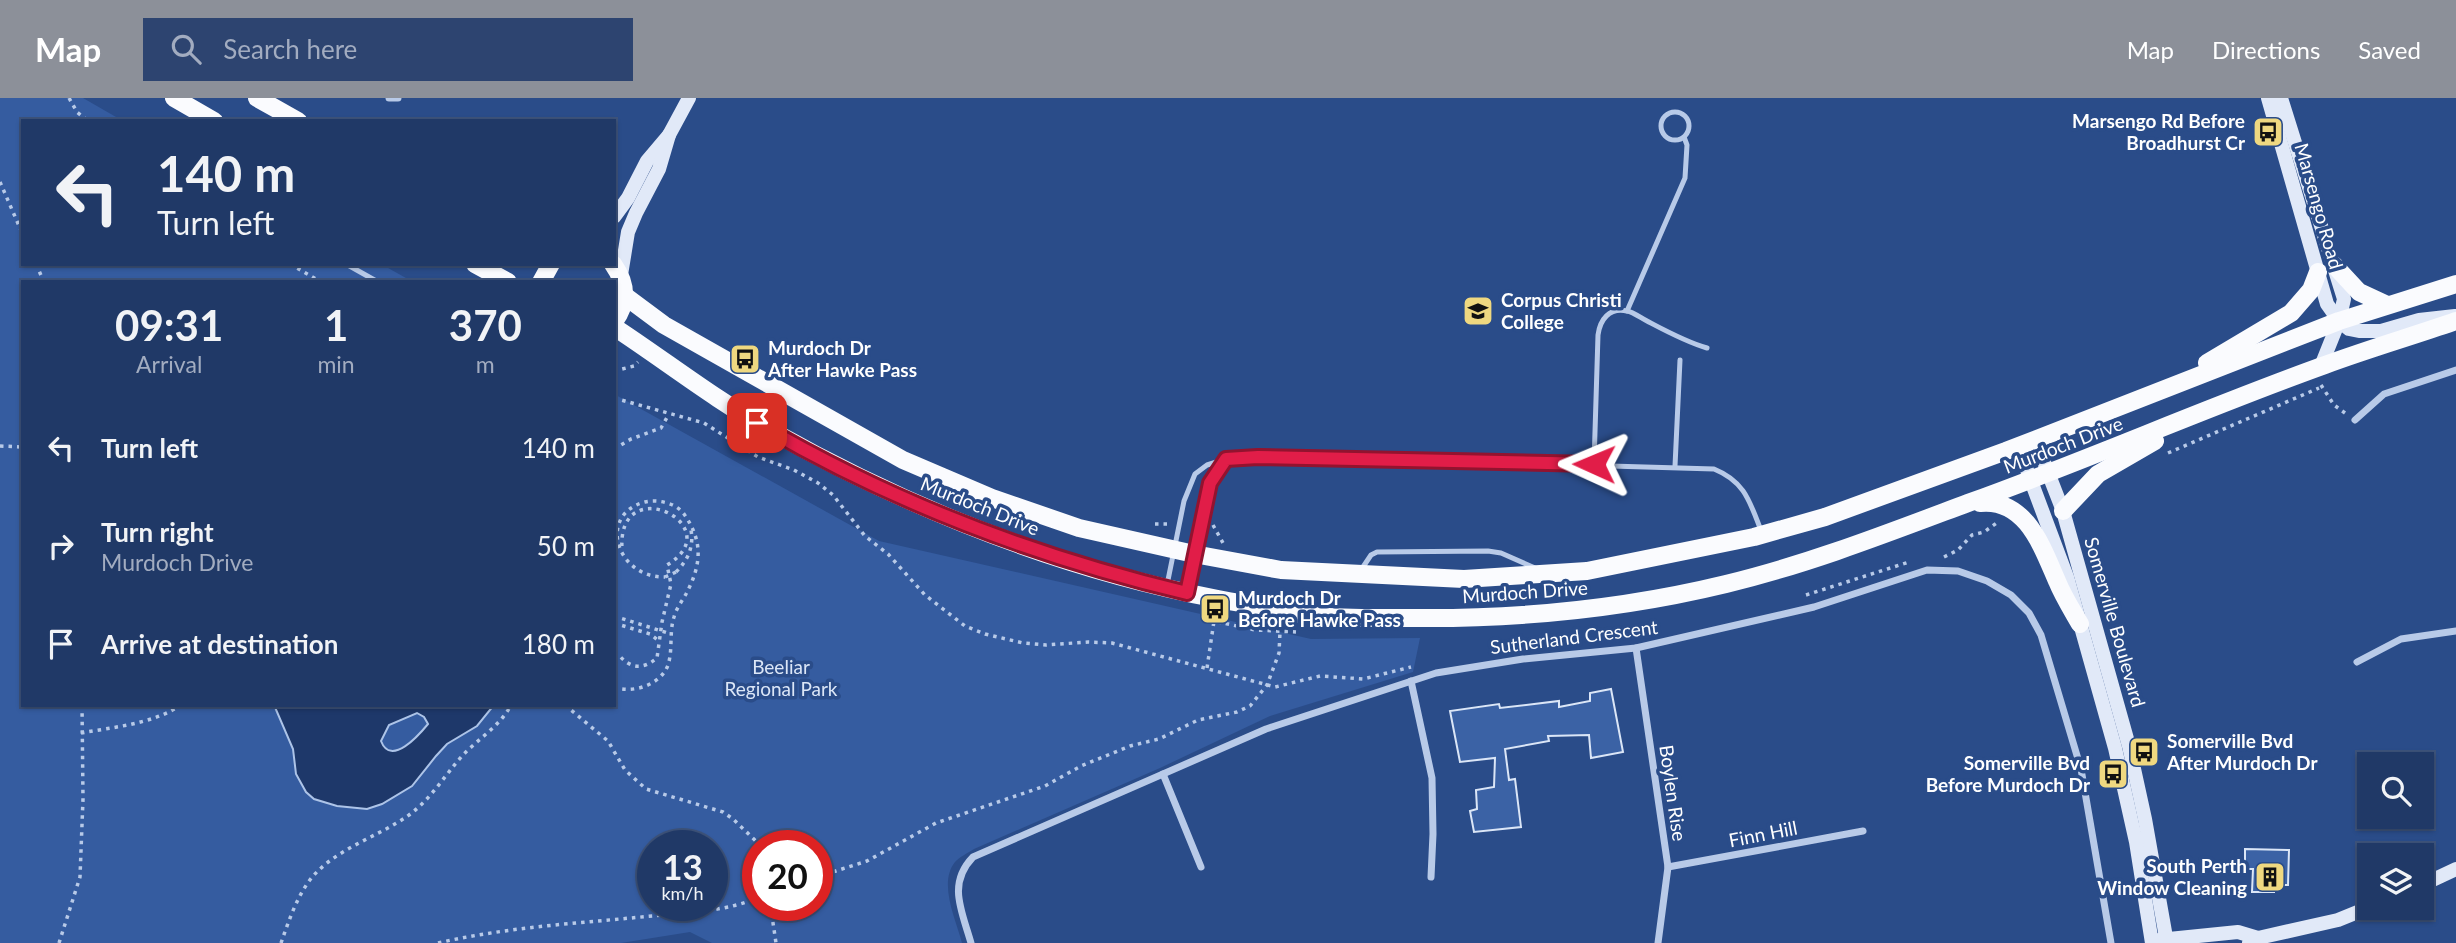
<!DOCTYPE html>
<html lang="en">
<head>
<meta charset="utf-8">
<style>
  body { margin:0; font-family:Lato,sans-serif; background:#2d4470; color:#f1f3f6; height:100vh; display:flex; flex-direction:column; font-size:26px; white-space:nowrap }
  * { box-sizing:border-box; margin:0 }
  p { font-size:23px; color:#a2acc0 }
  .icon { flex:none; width:38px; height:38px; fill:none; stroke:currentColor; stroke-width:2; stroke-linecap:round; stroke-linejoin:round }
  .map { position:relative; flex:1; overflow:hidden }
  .details { position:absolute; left:21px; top:182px; width:595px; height:427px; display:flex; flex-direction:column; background:#203967; border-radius:0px; box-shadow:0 2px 5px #0004,0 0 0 2px #3d537b }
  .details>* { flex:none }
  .top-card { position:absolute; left:21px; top:21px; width:595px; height:147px; border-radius:0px; box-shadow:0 2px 5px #0004,0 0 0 2px #3d537b; background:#203967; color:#f1f3f6; overflow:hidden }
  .buttons { position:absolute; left:2357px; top:654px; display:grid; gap:14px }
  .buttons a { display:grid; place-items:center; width:77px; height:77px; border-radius:0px; background:#203967; box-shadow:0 2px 5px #0004,0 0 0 2px #3d537b; font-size:35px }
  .speed { position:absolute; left:637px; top:732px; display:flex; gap:14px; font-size:35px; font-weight:700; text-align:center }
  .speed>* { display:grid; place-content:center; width:91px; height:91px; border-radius:50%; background:#203967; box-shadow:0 2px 5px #0004,0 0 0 2px #3d537b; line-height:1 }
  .speed small { font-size:18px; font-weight:400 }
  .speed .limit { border:10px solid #d22; background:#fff; color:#111 }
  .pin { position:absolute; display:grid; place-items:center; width:60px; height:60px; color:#fff; margin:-30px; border-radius:14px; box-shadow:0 4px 10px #0006 }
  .me { position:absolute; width:77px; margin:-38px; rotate:271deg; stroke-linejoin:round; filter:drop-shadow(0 0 5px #0008) }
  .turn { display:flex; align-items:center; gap:24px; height:147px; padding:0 21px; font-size:32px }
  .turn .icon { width:91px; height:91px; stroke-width:2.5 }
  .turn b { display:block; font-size:49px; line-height:60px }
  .eta { display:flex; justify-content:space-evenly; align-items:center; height:119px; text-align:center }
  .eta b { font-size:42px; font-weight:700; line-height:49px }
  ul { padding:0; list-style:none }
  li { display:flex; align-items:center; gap:21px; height:98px; padding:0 21px }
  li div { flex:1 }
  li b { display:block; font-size:26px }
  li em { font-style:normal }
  header { display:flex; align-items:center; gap:42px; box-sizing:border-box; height:98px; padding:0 35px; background:#8c9099; color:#fff }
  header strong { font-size:33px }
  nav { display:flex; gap:38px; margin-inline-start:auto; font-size:24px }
  .search { width:490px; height:63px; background:#2d4470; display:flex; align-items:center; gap:18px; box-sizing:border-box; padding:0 24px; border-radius:0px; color:#a2acc0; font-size:26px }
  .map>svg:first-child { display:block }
</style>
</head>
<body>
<header>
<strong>Map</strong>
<div class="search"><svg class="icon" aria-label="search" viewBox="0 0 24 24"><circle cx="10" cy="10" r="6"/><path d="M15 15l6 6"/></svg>Search here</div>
<nav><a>Map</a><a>Directions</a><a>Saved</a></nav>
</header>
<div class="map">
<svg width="2456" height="845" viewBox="0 0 2456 845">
  <rect width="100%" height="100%" fill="#2a4c89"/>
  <path fill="#355ca0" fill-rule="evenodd" d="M0,0H83L123,23H23V166H381L413,184H23V607H614V296L879,443L1311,541L1420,540L1413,574L1270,618L1160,670L974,751C968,755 959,759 955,764C938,785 956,822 962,845H712L690,834L621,845H0ZM653,747H712V807H653ZM758,747H817V807H758Z"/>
  <path fill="#1e386a" stroke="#adc4e8" stroke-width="2" fill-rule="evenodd" d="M274,607H494L477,628L447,646L436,658L412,688L382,706L367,711L337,708L314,701L306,694L296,676L293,651ZM417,615L424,619L428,626C419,637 391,669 381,643L389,627Z"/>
  <g fill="#3b62a5" stroke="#dbe6f7" stroke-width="2">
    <path d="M1611,591L1623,654L1591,660L1589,637L1548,638L1549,643L1505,651L1509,682L1515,681L1521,729L1474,734L1470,713L1477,711L1476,692L1494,689L1495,660L1460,664L1450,613L1499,606L1500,610L1559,603V609L1590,603V595Z"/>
    <path d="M2245,751L2289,752L2288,787H2274V794H2252L2253,771H2245Z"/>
  </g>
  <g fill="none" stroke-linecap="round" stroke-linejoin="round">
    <g stroke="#b8cae8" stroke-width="3.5" stroke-dasharray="3.5 5" stroke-linecap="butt">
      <path d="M69,0L77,14L88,23"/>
      <path d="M0,84L23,137"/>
      <path d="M36,166L44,184"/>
      <path d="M290,166L321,184"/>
      <path d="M614,273L634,268L638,264"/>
      <path d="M2321,287L2334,307L2345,315"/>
      <path d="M614,300L704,325L758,359L794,372L818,385L833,397L865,438L888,456L925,497L965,528L985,536L1023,545L1046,547L1088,544L1112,545L1275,589L1320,578L1363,581L1411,569"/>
      <path d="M0,348L23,349"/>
      <path d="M614,351L631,341L661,330L669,316"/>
      <path d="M2168,355L2319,290"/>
      <path d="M1155,426H1170"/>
      <path d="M1213,427L1223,445"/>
      <path d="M614,453L616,444"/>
      <path d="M1944,459L1958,452L1972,437L1984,434L1998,424"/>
      <path d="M676,474C688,462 694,449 691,432"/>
      <path d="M1806,497L1909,464"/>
      <path d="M614,525L650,536L659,543"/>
      <path d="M614,557L618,556C630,571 643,572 657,560L662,524L671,486L667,467C732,428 617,371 622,451"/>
      <path d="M1207,570L1214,523L1255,532L1296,534"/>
      <path d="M614,589C632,596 661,587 668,567C673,552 669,534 674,519C676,511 682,503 686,496C702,466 703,443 684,416C676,405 658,401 645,404C597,416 616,480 665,479"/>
      <path d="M565,607L608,643L625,672L646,691L723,714L733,721L760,747"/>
      <path d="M81,635C114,629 153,626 181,607"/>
      <path d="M817,779L867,763L936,725L1045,688L1081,668L1130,648L1159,641L1198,622L1237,614L1250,608L1267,587L1279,555L1280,534"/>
      <path d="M772,807V818L776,845"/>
      <path d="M59,845L80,779L83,701L82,607"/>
      <path d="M281,845C288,825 295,804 307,786C330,752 377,740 409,717C432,700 444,678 463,657C478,641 501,627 511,607"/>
      <path d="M438,845C507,829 581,825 652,818C682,815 732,813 758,799"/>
    </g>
    <g stroke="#b8cae8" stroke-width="5">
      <circle cx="1675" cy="28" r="14"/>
      <path d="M346,166L378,184"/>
      <path d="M1627,213L1685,80L1687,47L1684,39"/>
      <path d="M1594,366L1598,237C1600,222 1609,209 1627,213C1633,214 1641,220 1647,223C1666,233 1686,244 1707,250"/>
      <path d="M1675,368L1680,262"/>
      <path d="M1361,472L1371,457L1377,454L1488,453L1501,455L1535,470"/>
      <path d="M1167,487L1184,403L1195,376L1207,367L1226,361L1258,359L1404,362L1714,371C1746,384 1750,405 1762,435"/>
      <path d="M1188,490L1210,385L1226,361"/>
    </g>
    <g stroke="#b8cae8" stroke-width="7">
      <path d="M389,0H398"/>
      <path d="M2355,322L2384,296L2456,272"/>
      <path d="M1636,550L1668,769L1658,845"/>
      <path d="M2357,564L2401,541L2456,533"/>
      <path d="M1411,583L1432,680L1433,736L1431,779"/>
      <path d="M1163,676L1201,769"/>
      <path d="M1668,769L1863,733"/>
      <path d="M971,845C962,813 947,786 973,759L1266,631L1436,575L1523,561L1636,550L1814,509L1927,472L1958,473L1987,483L2011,497L2029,515L2041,537L2081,671L2111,845"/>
    </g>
    <g stroke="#e1e9f8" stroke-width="14">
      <path d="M2268,0L2327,206L2339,223L2349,231L2359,233H2381L2419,222L2455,218"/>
      <path d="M2281,0L2344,201L2339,223L2321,268"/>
      <path d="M614,119L628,100L647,63L669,37L689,0"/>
      <path d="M621,177L628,134L636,115L659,71L669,37"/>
      <path d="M2035,341L2063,413L2129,648L2145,721L2167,845"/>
      <path d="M2018,348L2067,479L2115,650L2136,744L2152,845"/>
      <path d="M2422,787L2456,771"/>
      <path d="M2159,842L2238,834L2258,840"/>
      <path d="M2249,845L2258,840L2338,822L2370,809"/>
    </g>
    <g stroke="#fafbfe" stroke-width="18">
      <path d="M174,0L214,23"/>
      <path d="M257,0L298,23"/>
      <path d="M475,166L508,184"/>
      <path d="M613,166C627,186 628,205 614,224"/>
      <path d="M2334,167L2359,194L2387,207"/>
      <path d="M541,184L551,166"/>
      <path d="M625,198L664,227L903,362L992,400L1079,430L1194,456L1281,472L1464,481L1587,473L1754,439L1825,419L2006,353L2339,223L2456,186"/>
      <path d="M614,229C666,263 715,302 770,332C910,411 1060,471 1218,501C1251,507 1283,514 1315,518C1348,521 1381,520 1414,520C1519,521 1623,511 1726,486C1809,466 1888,435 1968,405C2088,362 2205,310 2325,267C2368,251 2413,238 2456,223"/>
      <path d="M2207,265L2291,215L2311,192L2318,174"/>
      <path d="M1980,405C2026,400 2042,449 2057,483C2063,498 2072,512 2080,526"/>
      <path d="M2063,413L2098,376L2155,343"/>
    </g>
    <g stroke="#b8cae8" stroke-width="3.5" stroke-dasharray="3.5 5" stroke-linecap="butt">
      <path d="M665,479L676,474"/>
      <path d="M614,518L671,536"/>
    </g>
  </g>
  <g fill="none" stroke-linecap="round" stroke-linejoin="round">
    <g stroke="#92132f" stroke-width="18">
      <path id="route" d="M757,325C891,404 1036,459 1187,495L1210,385L1226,361L1258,359L1594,366"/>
    </g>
    <use href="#route" stroke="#e11d48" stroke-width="12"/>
  </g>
  <defs>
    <g id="bus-square" transform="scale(1.575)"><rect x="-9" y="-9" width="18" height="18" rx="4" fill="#efd880" stroke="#2a4c89"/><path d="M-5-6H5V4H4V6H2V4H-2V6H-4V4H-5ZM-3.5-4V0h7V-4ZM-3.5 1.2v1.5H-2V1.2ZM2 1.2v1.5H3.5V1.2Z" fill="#111"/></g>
    <g id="school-square" transform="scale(1.575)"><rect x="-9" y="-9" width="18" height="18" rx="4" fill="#efd880" stroke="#2a4c89"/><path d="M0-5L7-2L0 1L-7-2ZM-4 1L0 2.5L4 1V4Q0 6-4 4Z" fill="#111"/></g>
    <g id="building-square" transform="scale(1.575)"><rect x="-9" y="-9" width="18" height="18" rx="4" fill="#efd880" stroke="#2a4c89"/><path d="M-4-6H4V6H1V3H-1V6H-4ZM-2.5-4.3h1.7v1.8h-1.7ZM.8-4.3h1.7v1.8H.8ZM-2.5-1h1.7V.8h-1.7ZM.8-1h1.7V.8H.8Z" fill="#111"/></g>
  </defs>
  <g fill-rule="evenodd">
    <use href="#bus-square" x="2268" y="34"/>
    <use href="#school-square" x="1478" y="213"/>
    <use href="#bus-square" x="745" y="261"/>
    <use href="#bus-square" x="1215" y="511"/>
    <use href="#bus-square" x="2144" y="654"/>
    <use href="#bus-square" x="2113" y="676"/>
    <use href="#building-square" x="2270" y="779"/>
  </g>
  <g text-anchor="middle" stroke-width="7" stroke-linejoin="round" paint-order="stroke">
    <g font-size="19" font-weight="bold" fill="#fff" stroke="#2a4c89" text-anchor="start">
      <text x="2245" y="30" text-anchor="end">Marsengo Rd Before<tspan x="2245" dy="22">Broadhurst Cr</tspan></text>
      <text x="1501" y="209">Corpus Christi<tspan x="1501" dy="22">College</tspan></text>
      <text x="768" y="257">Murdoch Dr<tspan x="768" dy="22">After Hawke Pass</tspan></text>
      <text x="1238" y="507">Murdoch Dr<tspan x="1238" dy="22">Before Hawke Pass</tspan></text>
      <text x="2167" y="650">Somerville Bvd<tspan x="2167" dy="22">After Murdoch Dr</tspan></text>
      <text x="2090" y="672" text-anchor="end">Somerville Bvd<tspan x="2090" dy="22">Before Murdoch Dr</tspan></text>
      <text x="2247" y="775" text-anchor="end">South Perth<tspan x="2247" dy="22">Window Cleaning</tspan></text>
    </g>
    <g font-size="19" fill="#fff" stroke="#2a4c89">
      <text transform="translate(2319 108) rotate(74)" y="7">Marsengo Road</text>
      <text transform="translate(2063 347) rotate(-21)" y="7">Murdoch Drive</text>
      <text transform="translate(980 408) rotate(22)" y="7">Murdoch Drive</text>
      <text transform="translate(1525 494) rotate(-4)" y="7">Murdoch Drive</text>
      <text transform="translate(2115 524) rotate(74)" y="7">Somerville Boulevard</text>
      <text transform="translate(1574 539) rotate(-7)" y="7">Sutherland Crescent</text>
      <text transform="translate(1673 695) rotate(82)" y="7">Boylen Rise</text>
      <text transform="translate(1763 736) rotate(-11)" y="7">Finn Hill</text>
    </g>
    <g font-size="19" fill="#dbe6f7" stroke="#2a4c89">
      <text x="781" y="576">Beeliar<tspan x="781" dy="22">Regional Park</tspan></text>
    </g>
  </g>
</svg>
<div class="buttons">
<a><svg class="icon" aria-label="search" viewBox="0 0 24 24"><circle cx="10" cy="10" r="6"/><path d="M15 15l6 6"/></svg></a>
<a><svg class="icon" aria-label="layers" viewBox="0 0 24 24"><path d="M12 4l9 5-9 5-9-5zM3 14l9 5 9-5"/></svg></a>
</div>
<div class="speed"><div>13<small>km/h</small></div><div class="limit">20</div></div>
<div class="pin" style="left:757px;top:325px;background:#d93025"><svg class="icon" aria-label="arrive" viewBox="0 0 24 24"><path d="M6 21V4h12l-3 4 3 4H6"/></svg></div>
<svg class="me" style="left:1594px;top:366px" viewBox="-20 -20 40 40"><path d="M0-17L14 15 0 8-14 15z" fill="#e11d48" stroke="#fff" stroke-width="4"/></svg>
<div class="top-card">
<div class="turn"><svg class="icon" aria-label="left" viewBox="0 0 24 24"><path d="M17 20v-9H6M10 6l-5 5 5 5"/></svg><div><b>140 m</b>Turn left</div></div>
</div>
<section class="details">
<div class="eta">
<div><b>09:31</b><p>Arrival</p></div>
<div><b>1</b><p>min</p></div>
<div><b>370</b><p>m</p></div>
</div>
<ul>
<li><svg class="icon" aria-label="left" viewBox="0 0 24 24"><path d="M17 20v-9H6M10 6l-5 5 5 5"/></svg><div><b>Turn left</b></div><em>140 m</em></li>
<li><svg class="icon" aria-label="right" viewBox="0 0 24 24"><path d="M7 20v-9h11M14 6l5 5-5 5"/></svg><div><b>Turn right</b><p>Murdoch Drive</p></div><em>50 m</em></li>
<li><svg class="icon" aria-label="arrive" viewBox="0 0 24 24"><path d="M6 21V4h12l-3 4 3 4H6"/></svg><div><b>Arrive at destination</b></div><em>180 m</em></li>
</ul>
</section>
</div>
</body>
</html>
